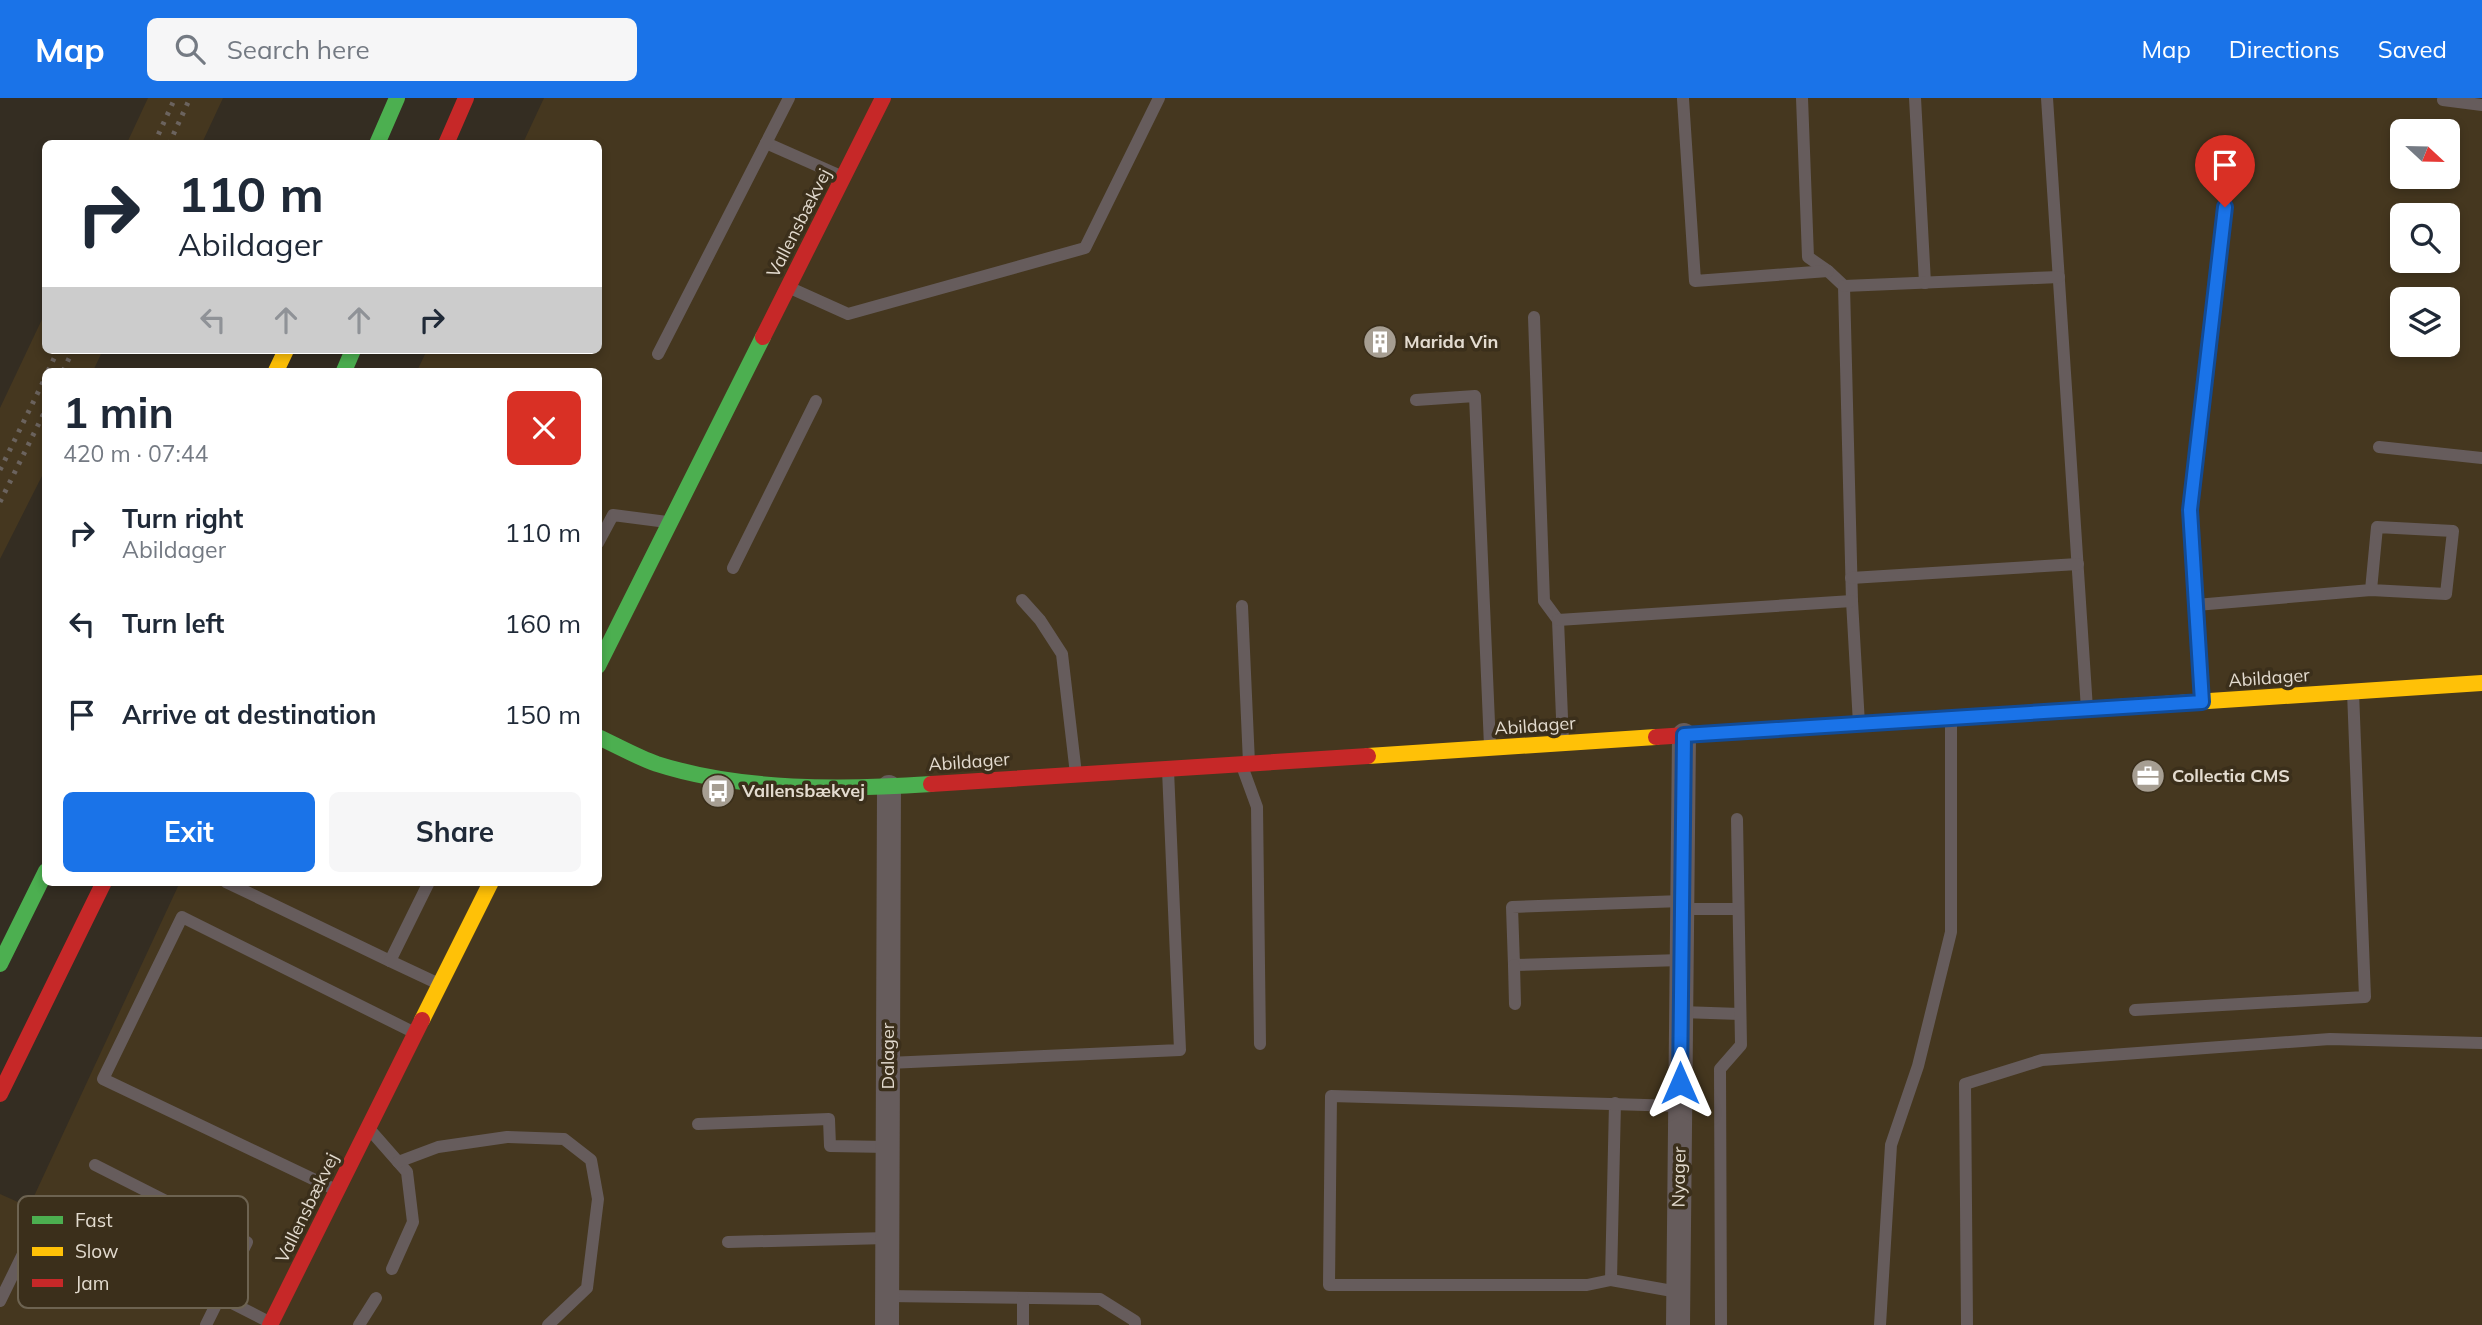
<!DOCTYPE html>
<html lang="en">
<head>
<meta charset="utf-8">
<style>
  body { margin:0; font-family:Mulish,sans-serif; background:#f6f6f7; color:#1f2937; height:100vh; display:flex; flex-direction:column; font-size:26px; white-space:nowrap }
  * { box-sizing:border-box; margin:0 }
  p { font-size:23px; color:#747a83 }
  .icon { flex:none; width:38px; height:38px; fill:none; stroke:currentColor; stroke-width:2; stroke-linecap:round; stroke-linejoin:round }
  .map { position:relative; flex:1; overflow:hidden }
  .drawer { position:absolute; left:42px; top:270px; width:560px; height:518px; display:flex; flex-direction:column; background:#fff; border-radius:10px; box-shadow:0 4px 10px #0003 }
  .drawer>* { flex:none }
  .banner { position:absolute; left:42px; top:42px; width:560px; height:214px; border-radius:10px; box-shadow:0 4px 10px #0003; background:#fff; color:#1f2937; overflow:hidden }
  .needle { width:46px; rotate:112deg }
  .buttons { position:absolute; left:2390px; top:21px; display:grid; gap:14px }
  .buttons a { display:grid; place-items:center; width:70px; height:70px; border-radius:10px; background:#fff; box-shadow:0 4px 10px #0003; font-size:35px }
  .pin { position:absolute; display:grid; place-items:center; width:60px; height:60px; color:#fff; margin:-72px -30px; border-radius:50% 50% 50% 0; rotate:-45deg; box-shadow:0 0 7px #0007 }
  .pin .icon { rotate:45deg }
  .me { position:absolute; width:77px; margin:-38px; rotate:0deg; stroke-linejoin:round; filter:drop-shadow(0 0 5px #0008) }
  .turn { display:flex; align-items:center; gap:24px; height:147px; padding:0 21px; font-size:32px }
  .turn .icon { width:91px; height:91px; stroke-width:2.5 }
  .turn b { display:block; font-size:49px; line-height:60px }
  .lanes { display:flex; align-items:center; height:66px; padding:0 21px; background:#0003; justify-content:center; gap:35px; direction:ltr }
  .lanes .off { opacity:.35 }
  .round { display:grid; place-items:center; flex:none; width:74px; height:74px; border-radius:10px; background:#f6f6f7 }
  .head { display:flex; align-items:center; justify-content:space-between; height:119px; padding:0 21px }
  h1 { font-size:42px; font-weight:700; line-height:52px }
  .primary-button { display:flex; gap:14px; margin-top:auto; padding:14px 21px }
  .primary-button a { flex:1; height:80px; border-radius:10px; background:#1a73e8; color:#fff; font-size:28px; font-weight:700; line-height:80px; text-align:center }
  .primary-button a+a { background:#f6f6f7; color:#1f2937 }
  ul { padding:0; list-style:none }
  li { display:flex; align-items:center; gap:21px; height:91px; padding:0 21px }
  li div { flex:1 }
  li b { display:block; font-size:26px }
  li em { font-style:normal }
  header { display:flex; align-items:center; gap:42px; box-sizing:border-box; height:98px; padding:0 35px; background:#1a73e8; color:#fff }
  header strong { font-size:33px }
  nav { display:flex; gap:38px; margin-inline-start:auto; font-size:24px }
  .search { width:490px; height:63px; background:#f6f6f7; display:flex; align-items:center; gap:18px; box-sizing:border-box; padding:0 24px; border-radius:10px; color:#747a83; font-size:26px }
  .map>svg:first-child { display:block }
</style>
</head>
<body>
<header>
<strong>Map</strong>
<div class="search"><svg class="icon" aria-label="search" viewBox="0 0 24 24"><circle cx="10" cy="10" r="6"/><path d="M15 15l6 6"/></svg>Search here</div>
<nav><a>Map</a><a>Directions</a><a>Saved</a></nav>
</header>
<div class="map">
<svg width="2482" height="1227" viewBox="0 0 2482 1227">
  <rect width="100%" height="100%" fill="#342d22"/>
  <g fill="#45371f" fill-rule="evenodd">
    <path d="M148,0H223L202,45H127Z"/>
    <path d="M544,0H2482V1227H0V1096L29,1109L180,784H598V273H417L427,252H598V46L523,45ZM2403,33H2448V79H2403ZM2403,117H2448V163H2403ZM2403,201H2448V247H2403Z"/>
    <path d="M45,215L46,252H103L93,273H46L45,372L0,461V310Z"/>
  </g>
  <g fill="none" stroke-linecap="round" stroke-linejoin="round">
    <g stroke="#665c5c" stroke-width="12">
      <path d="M1802,0L1808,159L1828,173L1844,188L1852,503L1859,626"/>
      <path d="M1915,0L1925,185"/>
      <path d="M2047,0L2087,611"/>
      <path d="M1683,1L1695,183L1828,173"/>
      <path d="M2443,2L2482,7"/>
      <path d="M766,45L843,79"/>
      <path d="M1844,188L2059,179"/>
      <path d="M788,189L848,216L1085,150L1159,0"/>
      <path d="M1534,219L1544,503L1558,522L1563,644"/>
      <path d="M658,256L789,0"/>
      <path d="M1416,302L1475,298L1490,648"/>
      <path d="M2379,349L2482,360"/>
      <path d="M598,445L613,417L667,424"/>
      <path d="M733,470L816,303"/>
      <path d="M1851,480L2078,466"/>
      <path d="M1022,502L1040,522L1062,556L1076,676"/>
      <path d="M2196,507L2371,492L2446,496L2453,433L2377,429L2371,492"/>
      <path d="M1242,508L1249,665"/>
      <path d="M1558,522L1852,503"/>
      <path d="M2202,603L2191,412L2228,81L2222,55"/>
      <path d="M1242,668L1257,709L1260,946"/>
      <path d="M226,784L390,863"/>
      <path d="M429,784L390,863L439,886"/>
      <path d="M1682,811H1737"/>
      <path d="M1681,862L1514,867L1512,809L1682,803"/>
      <path d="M1514,867L1515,906"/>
      <path d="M2135,912L2365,899L2353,594"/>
      <path d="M1681,914L1740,916"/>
      <path d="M888,965L1180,952L1168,672"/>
      <path d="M1615,1005L1611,1182L1678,1194"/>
      <path d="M698,1026L829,1021L830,1048L888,1049"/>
      <path d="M371,1033L407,1074L413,1124L392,1171"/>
      <path d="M398,1064L438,1049L507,1039L564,1041L591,1062L598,1101L587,1190L548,1227"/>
      <path d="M95,1067L247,1144L206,1227"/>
      <path d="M336,1092L103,981L182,819L415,935"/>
      <path d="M728,1144L887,1140"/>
      <path d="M1611,1182L1587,1187H1329L1331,998L1680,1008"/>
      <path d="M887,1198L1100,1201L1135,1223V1227"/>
      <path d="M220,1199L271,1225"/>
      <path d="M0,1203L24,1154"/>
      <path d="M359,1227L376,1200"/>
      <path d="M1023,1227V1200"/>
      <path d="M1721,1227L1720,971L1741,947L1737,721"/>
      <path d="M1880,1227L1891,1047L1918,968L1951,834V620"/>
      <path d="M1967,1227L1965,986L2042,962L2330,941L2482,945"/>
    </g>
    <g stroke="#665c5c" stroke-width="24">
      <path d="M887,1227L889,689"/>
      <path d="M1678,1227L1684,637"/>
    </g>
    <g stroke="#4caf50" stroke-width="16">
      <path d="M377,46L397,0"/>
      <path d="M344,273L353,252"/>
      <path d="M598,568L763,239"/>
      <path d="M598,639C618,648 637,659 657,666C741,693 843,692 931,686"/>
      <path d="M0,866L46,773"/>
    </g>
    <g stroke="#ffc107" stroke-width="16">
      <path d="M276,273L286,252"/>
      <path d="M1968,619L2482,585"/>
      <path d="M1368,658L1656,639"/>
      <path d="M422,922L491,784"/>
    </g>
    <g stroke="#c62828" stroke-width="16">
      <path d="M446,46L466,0"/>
      <path d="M763,239L883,0"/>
      <path d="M1656,639L1968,619"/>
      <path d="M931,686L1368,658"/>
      <path d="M0,996L104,784"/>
      <path d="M270,1227L422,922"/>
    </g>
    <g stroke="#6b635e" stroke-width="5" stroke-dasharray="3.5 7" stroke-linecap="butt">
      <path d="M154,46L175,0"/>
      <path d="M169,46L190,0"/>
      <path d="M48,273L58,252"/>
      <path d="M63,273L73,252"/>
      <path d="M0,372L46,278"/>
      <path d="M0,404L46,311"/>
    </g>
  </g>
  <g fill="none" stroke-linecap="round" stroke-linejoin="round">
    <g stroke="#114b97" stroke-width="18">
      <path id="route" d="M1680,985L1684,637L2202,604L2190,412L2225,109"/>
    </g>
    <use href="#route" stroke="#1a73e8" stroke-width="12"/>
  </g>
  <defs>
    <g id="building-disc" transform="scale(1.75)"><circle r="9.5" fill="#a69e92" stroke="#3b2f1b"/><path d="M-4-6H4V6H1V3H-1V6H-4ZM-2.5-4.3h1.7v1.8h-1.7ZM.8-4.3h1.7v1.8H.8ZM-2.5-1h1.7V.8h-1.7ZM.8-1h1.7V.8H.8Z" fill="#fff"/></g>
    <g id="office-disc" transform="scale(1.75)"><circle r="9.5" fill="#a69e92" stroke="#3b2f1b"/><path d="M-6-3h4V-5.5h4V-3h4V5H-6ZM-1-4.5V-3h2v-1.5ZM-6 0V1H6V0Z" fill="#fff"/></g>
    <g id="bus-disc" transform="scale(1.75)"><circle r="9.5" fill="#a69e92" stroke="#3b2f1b"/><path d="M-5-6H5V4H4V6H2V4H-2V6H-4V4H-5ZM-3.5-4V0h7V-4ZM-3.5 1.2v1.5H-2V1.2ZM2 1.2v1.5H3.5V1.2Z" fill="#fff"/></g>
  </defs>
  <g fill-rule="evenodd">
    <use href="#building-disc" x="1380" y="244"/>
    <use href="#office-disc" x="2148" y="678"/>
    <use href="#bus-disc" x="718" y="693"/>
  </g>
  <g text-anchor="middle" stroke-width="7" stroke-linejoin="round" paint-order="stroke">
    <g font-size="18" fill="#e3dbcf" stroke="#3b2f1b">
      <text transform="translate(799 125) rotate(-63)" y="6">Vallensbækvej</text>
      <text transform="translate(2269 580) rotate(-4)" y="6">Abildager</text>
      <text transform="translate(1535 628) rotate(-4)" y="6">Abildager</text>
      <text transform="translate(969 664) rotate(-4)" y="6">Abildager</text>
      <text transform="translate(888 958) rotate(-90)" y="6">Dalager</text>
      <text transform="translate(1679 1079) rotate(-89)" y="6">Nyager</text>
      <text transform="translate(307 1110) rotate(-64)" y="6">Vallensbækvej</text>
    </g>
    <g font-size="18" font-weight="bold" fill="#e3dbcf" stroke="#3b2f1b" text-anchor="start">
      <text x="1404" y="250">Marida Vin</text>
      <text x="2172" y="684">Collectia CMS</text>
      <text x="742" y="699">Vallensbækvej</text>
    </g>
  </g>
  <rect x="18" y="1098" width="230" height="112" rx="10" fill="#3b2f1b" stroke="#6d6351" stroke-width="2"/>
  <rect x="32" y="1118" width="31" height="8" fill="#4caf50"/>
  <rect x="32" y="1149" width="31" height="9" fill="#ffc107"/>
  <rect x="32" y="1181" width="31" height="8" fill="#c62828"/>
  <g font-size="19" fill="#e3dbcf">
    <text x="75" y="1129">Fast</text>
    <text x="75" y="1160">Slow</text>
    <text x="75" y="1192">Jam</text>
  </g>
</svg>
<div class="buttons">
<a><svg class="needle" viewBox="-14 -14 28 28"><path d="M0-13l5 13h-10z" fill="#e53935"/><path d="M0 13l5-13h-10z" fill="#747a83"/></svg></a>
<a><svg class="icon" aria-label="search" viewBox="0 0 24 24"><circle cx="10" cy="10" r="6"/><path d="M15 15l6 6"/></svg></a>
<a><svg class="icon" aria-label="layers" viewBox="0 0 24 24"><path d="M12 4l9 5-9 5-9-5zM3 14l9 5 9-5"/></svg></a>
</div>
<div class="pin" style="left:2225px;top:109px;background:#d93025"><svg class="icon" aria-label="arrive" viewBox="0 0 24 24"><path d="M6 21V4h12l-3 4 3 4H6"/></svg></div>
<svg class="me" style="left:1680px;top:985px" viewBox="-20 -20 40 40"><path d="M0-17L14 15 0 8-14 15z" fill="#1a73e8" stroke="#fff" stroke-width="4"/></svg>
<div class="banner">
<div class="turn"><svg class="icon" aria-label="right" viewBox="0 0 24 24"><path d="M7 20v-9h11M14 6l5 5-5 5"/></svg><div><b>110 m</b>Abildager</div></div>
<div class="lanes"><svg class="icon off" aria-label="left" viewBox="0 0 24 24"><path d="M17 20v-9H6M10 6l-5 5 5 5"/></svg><svg class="icon off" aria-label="ahead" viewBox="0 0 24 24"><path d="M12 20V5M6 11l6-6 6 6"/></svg><svg class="icon off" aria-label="ahead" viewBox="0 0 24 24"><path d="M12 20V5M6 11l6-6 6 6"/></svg><svg class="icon" aria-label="right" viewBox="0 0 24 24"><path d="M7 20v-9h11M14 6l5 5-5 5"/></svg></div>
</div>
<section class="drawer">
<div class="head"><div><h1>1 min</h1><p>420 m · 07:44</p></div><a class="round" style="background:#d93025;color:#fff"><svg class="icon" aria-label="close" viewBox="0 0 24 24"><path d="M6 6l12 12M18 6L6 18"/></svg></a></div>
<ul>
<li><svg class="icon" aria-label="right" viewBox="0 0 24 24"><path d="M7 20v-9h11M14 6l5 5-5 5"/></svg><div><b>Turn right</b><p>Abildager</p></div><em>110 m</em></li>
<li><svg class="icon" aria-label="left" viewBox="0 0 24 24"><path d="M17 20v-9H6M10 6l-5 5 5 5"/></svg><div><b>Turn left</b></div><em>160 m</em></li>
<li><svg class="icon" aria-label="arrive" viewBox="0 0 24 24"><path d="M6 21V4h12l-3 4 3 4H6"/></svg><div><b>Arrive at destination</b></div><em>150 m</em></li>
</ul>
<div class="primary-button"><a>Exit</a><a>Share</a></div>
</section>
</div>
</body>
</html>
